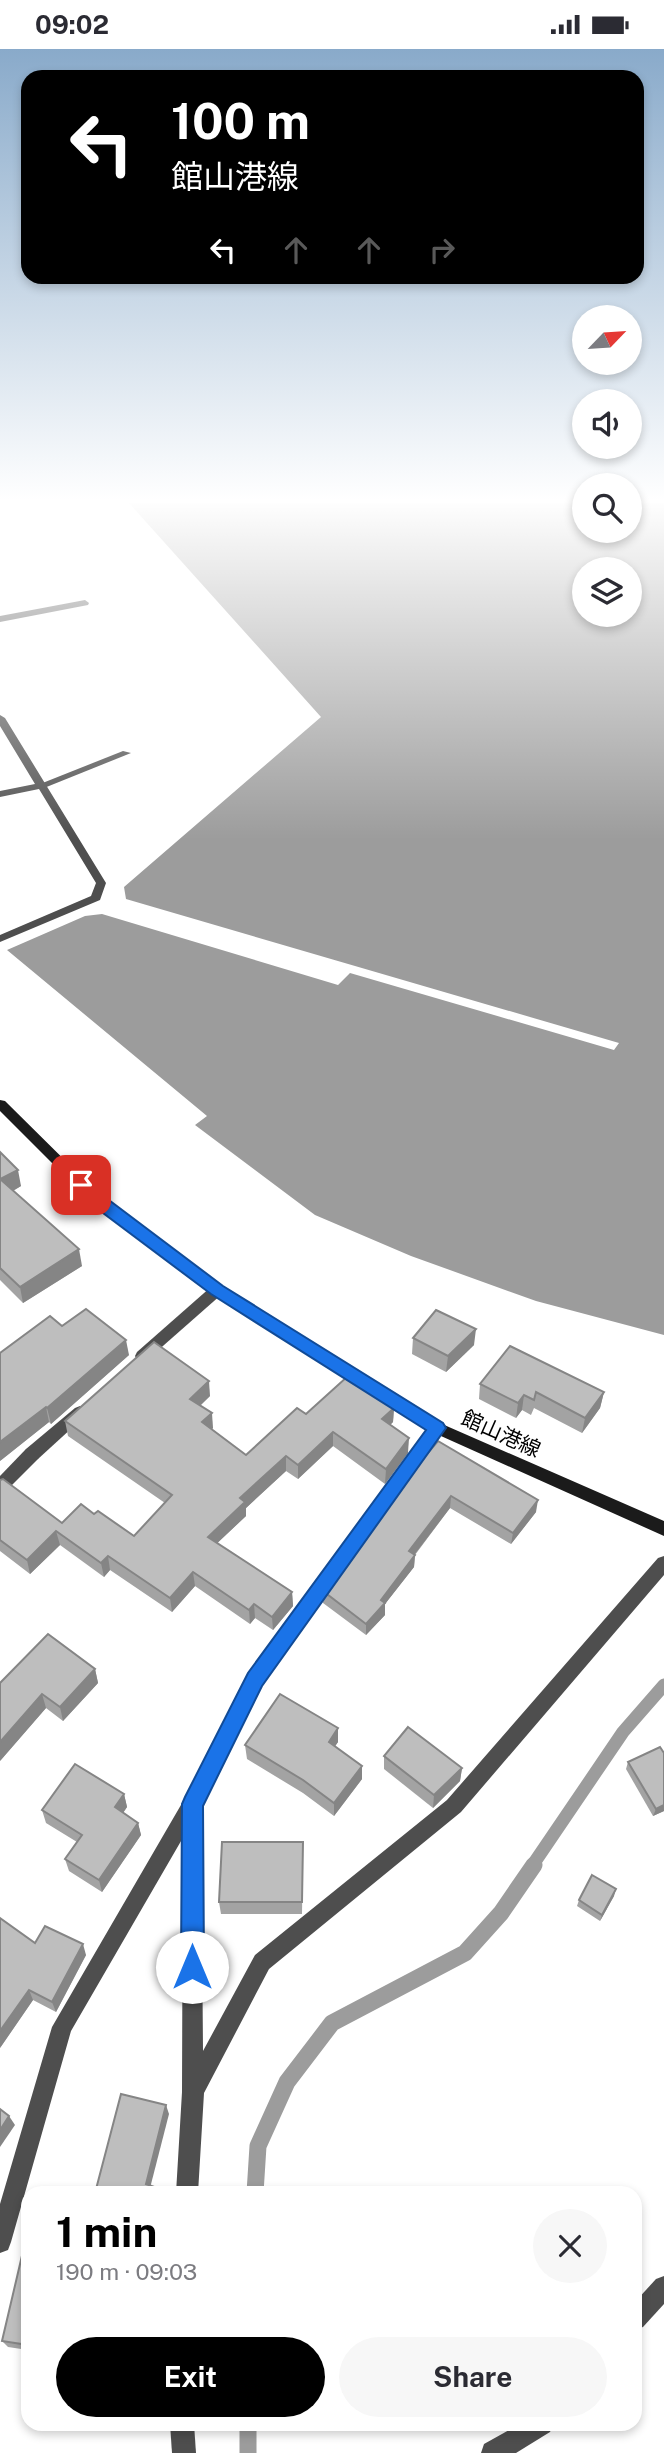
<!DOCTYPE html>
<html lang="en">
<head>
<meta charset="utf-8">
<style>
  body { margin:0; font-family:"Public Sans","Noto Sans JP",sans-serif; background:#f7f7f7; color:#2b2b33; height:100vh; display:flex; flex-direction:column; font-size:26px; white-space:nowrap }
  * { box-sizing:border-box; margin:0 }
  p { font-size:23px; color:#7c7c81 }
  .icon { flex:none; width:38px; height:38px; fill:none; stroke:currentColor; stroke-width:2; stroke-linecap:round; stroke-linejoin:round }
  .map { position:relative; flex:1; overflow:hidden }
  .side { position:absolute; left:21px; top:2137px; width:621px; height:245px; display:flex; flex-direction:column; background:#fff; border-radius:21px; box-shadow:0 4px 10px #0003 }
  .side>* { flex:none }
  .guide { position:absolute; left:21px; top:21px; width:623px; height:214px; border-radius:21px; box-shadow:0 4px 10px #0003; background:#000; color:#fff; overflow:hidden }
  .needle { width:46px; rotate:65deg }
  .controls { position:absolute; left:572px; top:256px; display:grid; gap:14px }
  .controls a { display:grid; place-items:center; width:70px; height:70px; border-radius:50%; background:#fff; box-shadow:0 4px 10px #0003; font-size:35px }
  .pin { position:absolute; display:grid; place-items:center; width:60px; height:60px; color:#fff; margin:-30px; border-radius:14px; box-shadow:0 4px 10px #0006 }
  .me { position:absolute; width:77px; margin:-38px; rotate:0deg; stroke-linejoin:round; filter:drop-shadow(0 0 5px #0008) }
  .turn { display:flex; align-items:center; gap:24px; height:147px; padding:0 35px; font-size:32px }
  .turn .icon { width:91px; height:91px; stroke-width:2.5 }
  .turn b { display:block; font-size:49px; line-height:60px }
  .lanes { display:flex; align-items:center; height:66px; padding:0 35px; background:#0003; justify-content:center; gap:35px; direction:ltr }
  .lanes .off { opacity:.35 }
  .round { display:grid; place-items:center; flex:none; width:74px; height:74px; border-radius:37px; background:#f7f7f7 }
  .summary { display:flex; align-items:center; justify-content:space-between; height:119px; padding:0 35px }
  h1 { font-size:42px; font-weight:700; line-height:52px; color:#000 }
  .primary-button { display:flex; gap:14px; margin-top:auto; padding:14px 35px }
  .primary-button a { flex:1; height:80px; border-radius:42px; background:#000; color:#fff; font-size:28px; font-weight:700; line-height:80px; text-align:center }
  .primary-button a+a { background:#f7f7f7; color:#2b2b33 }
  .status { display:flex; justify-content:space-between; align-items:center; height:49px; padding:0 35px; background:#fff; direction:ltr }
  .status svg { height:19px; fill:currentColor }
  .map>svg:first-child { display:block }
</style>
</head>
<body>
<div class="status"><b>09:02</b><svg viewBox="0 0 49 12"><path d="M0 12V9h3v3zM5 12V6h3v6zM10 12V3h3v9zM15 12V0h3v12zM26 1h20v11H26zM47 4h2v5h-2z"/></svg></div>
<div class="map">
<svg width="664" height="2404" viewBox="0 0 664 2404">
  <rect width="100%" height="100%" fill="#fff"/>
  <path fill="#9c9c9c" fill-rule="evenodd" d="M129,454H584V481H630V454H664V1286L536,1252L411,1207L315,1166L195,1076L207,1067L7,901L85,867L102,865L338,936L350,924L614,1001L619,994L126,850L124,838L321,668ZM584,520H630V565H584Z"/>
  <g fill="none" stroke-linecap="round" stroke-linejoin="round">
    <path stroke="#9c9c9c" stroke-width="13" d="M532,1817L623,1683L664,1636"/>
    <g stroke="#9c9c9c" stroke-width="17">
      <path d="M255,2144L258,2097L287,2033L332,1974L465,1904L501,1864L534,1816"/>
      <path d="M248,2375V2404"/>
    </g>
    <g fill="#4e4e4e" fill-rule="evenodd">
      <path d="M85,551L89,554L88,556L0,573V567Z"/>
      <path d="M123,702L131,704L44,739L35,737Z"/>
      <path d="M32,1399L38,1400L40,1405L38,1410L6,1442L0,1444V1427L26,1400Z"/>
      <path d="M192,1746L199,1749L201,1755L199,1761L71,1982L11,2193L8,2201L0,2204V2155L52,1978L185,1749Z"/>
      <path d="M664,2227V2255L643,2278L635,2281V2253L656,2230Z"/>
      <path d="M520,2375H554L550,2383L516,2404H481L484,2395Z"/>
    </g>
    <g fill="#4e4e4e" fill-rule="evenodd">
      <path d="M0,666L5,669L106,834L100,851L0,893V886L91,847L96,834L39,740L0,748V742L35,735L0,677Z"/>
      <path d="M217,1236L222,1237L224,1241L222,1245L147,1311H137L135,1307L137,1303L212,1237Z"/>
      <path d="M80,1357L85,1359L88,1363L85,1367L38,1410L32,1411L26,1410L24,1405L26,1400L75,1359Z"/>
      <path d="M437,1373L442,1375L445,1379L442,1383L261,1637L201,1756L203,2002L255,1906L447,1751L658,1509L664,1507V1526L461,1763L269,1920L204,2044L198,2144H176L182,2043L183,1755L249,1625L432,1375Z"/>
      <path d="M170,2375H194L196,2404H172Z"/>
    </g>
    <path fill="#1b1b1b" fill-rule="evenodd" d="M0,1051L5,1052L105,1151L222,1237L442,1375L664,1472V1487L432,1383L212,1245L95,1157L0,1062Z"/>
  </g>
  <g fill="#a3a3a3">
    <path d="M0,1103L21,1137L13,1142L82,1217L23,1254L0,1231Z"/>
    <path d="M62,1277L129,1306L51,1375L49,1373L0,1412Z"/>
    <path d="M413,1289L474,1296L446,1323L412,1305Z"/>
    <path d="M480,1335L604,1343L600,1359L582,1384L534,1359L531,1366L522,1361L516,1369L479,1350Z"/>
    <path d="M210,1347L200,1357L213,1379L212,1380L246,1406L306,1365L394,1359L393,1373L390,1376L408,1404L385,1435L333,1397L298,1430L286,1422L246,1459V1467L217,1494L292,1543L293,1557L273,1581L255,1569L250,1575L195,1537L172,1563L110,1521L104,1528L60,1496L30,1525L0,1502V1431L62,1474L94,1465L134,1487L165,1454L68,1387L65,1372Z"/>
    <path d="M401,1434L536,1463L511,1495L450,1459L415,1506L414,1518L385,1555V1566L366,1586L323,1554V1542L401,1439Z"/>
    <path d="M48,1585L95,1620L98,1634L63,1672L46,1659L0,1712Z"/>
    <path d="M338,1679V1693L335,1697L362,1717V1730L334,1767L303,1744L247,1710L245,1696Z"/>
    <path d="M664,1704V1762L653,1767L626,1720L628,1713Z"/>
    <path d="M384,1707L462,1719L460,1732L433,1759L384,1720Z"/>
    <path d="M124,1745L127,1758L123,1764L138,1774L141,1786L102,1843L69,1822L65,1810L77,1793L46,1774L42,1761Z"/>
    <path d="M303,1793L302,1865H221L219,1853Z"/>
    <path d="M614,1847L600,1872L577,1857L579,1851Z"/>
    <path d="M35,1894L86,1906L56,1963L33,1951L0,1999Z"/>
    <path d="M28,2181V2301L8,2298L2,2292Z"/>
  </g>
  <g fill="#858585">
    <path d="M18,1121L21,1137L4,1147L0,1130Z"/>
    <path d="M79,1200L82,1217L23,1254L20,1238Z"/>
    <path d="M476,1280L474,1296L446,1323L448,1307Z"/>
    <path d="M126,1291L129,1306L51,1375L47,1359Z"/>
    <path d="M209,1332L210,1347L192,1364L190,1350Z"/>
    <path d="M604,1343L600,1359L582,1384L585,1369Z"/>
    <path d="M524,1346L522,1361L516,1369L518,1354Z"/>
    <path d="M46,1358L49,1373L0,1412V1393Z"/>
    <path d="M394,1359L393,1373L381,1385L382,1370Z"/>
    <path d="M212,1364L213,1379L204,1388L202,1373Z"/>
    <path d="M333,1383V1397L298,1430V1416Z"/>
    <path d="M409,1389L408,1404L385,1435L386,1420Z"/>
    <path d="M286,1407V1422L246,1459V1467L209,1502L208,1488L240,1449Z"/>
    <path d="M451,1447L450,1459L408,1514L409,1502Z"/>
    <path d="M538,1451L536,1463L511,1495L513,1484Z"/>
    <path d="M56,1482L60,1496L30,1525L27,1511Z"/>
    <path d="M415,1506L414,1518L385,1555V1566L366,1586V1575L381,1551Z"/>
    <path d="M108,1507L110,1521L104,1528L101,1514Z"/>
    <path d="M193,1523L195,1537L172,1563L170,1549Z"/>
    <path d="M292,1543L293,1557L273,1581L272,1568Z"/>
    <path d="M254,1555L255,1569L250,1575L249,1561Z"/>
    <path d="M95,1620L98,1634L63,1672L60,1658Z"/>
    <path d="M42,1645L46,1659L0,1712V1693Z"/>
    <path d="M338,1679V1693L329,1706V1693Z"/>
    <path d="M362,1717V1730L334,1767V1754Z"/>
    <path d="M462,1719L460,1732L433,1759L434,1746Z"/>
    <path d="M124,1745L127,1758L118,1771L115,1758Z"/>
    <path d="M664,1756V1762L653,1767L656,1760Z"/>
    <path d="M138,1774L141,1786L102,1843L99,1831Z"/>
    <path d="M616,1840L614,1847L600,1872L602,1866Z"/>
    <path d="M83,1895L86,1906L56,1963L52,1953Z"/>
    <path d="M29,1941L33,1951L0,1999V1982Z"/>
    <path d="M166,2056L169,2065L149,2143L146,2135Z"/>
    <path d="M9,2067L15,2076L0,2098V2081Z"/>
  </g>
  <g fill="#bebebe" stroke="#858585" stroke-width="2">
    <path d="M0,1103L18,1121L0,1130Z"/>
    <path d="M0,1130L79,1200L20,1238L0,1219Z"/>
    <path d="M86,1260L126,1291L47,1359L46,1358L0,1393V1304L50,1267L62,1277Z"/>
    <path d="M436,1261L476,1280L448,1307L413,1289Z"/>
    <path d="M154,1293L209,1332L190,1350L212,1364L202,1373L246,1406L297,1359L306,1365L348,1327L394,1359L382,1370L409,1389L386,1420L333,1383L298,1416L286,1407L240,1449L245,1453L208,1488L292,1543L272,1568L254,1555L249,1561L193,1523L170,1549L108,1507L101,1514L56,1482L27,1511L0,1491V1431L3,1430L62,1474L81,1455L94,1465L98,1462L134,1487L172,1446L65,1372Z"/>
    <path d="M510,1297L604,1343L585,1369L536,1343L534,1351L524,1346L518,1354L480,1335Z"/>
    <path d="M438,1392L538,1451L513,1484L451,1447L409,1502L415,1506L381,1551L385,1554L366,1575L323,1542L404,1435L401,1434L424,1402L427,1405Z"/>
    <path d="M48,1585L95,1620L60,1658L42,1645L0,1693V1634Z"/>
    <path d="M280,1645L338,1679L329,1693L362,1717L334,1754L303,1731L245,1696Z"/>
    <path d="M408,1678L462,1719L434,1746L384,1707Z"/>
    <path d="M660,1698L664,1704V1756L656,1760L628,1713Z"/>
    <path d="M75,1715L124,1745L115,1758L138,1774L99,1831L65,1810L82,1786L42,1761Z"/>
    <path d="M222,1793H303L302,1853H219Z"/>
    <path d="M592,1826L616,1840L602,1866L579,1851Z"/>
    <path d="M0,1869L35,1894L45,1877L83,1895L52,1953L29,1941L0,1982Z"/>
    <path d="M121,2045L166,2056L146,2135L163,2141L162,2144H95Z"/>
    <path d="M0,2060L9,2067L0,2081Z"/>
    <path d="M28,2181V2296L2,2292Z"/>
  </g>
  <linearGradient id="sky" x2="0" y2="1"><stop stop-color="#89aaca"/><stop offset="0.57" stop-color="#fff"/><stop offset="1" stop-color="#fff" stop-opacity="0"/></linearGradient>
  <rect width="664" height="791" fill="url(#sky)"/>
  <path fill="#1a73e8" stroke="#114b97" stroke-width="2" d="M81,1130L223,1237L443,1374L446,1379L262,1637L203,1757L204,1918L201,1926L192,1929L184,1926L181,1918L182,1755L185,1748L248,1624L426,1381L211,1245L95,1158L74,1136Z"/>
  <g text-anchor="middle" stroke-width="6" stroke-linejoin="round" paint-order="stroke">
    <g font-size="21" fill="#000" stroke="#fff">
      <text transform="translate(501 1385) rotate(24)" y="7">館山港線</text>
    </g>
  </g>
</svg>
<div class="controls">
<a><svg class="needle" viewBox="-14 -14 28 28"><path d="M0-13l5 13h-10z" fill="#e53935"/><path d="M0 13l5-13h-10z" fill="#7c7c81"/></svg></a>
<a><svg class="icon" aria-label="sound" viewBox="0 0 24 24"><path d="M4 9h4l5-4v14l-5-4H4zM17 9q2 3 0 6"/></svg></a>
<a><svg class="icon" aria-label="search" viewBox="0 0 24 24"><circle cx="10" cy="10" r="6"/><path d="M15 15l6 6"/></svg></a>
<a><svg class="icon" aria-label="layers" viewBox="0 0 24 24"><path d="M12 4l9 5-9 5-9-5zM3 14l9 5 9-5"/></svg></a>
</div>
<div class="pin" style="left:81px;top:1136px;background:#d93025"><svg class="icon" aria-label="arrive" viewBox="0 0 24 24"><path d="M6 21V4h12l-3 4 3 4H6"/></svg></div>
<svg class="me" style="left:192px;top:1918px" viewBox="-20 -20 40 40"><circle r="19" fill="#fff"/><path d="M0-13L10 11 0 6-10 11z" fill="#1a73e8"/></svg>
<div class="guide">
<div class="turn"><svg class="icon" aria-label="left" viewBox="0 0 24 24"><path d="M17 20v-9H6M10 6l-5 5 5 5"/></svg><div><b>100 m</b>館山港線</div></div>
<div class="lanes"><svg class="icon" aria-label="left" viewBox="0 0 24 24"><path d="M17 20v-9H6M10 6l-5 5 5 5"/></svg><svg class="icon off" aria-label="ahead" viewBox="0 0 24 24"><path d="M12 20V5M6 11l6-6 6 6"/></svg><svg class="icon off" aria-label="ahead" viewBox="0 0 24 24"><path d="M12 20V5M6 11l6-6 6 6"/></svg><svg class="icon off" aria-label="right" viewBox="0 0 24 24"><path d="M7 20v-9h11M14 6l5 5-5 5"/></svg></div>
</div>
<section class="side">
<div class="summary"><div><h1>1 min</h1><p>190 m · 09:03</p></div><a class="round"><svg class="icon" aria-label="close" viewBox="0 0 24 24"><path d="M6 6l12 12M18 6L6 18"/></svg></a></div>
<div class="primary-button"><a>Exit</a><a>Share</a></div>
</section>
</div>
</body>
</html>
